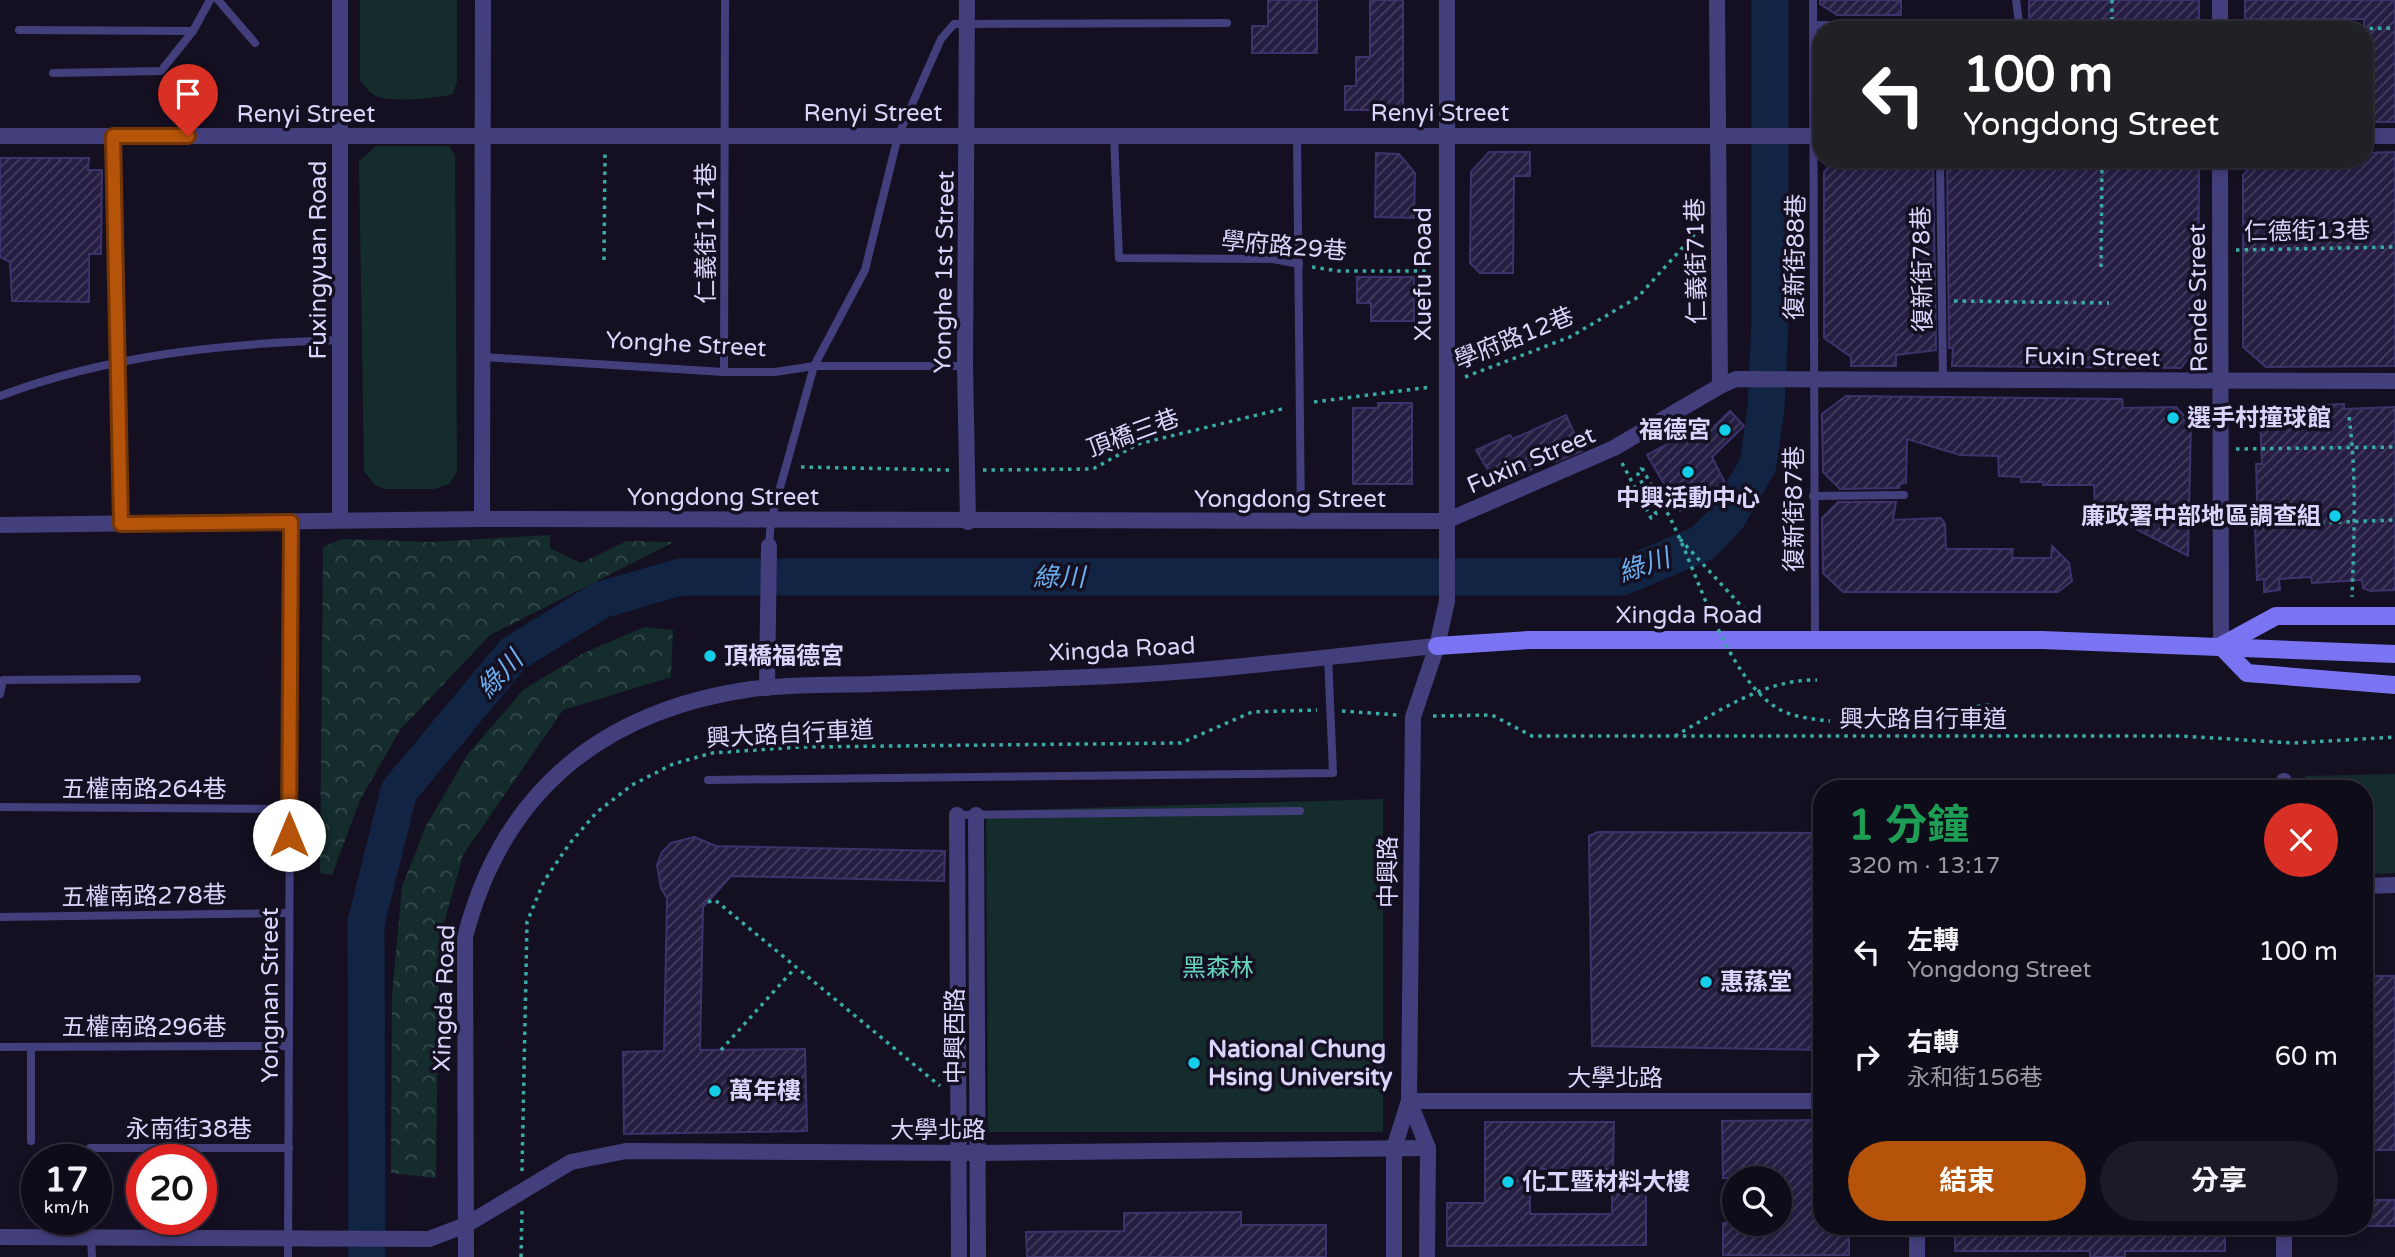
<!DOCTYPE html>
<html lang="zh-TW">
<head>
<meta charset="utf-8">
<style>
  body { margin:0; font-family:"Varela Round","Noto Sans TC",sans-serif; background:#1d1a27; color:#f1f3f6; height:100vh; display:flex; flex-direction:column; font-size:26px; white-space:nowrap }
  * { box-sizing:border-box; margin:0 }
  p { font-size:23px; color:#9b9ba2 }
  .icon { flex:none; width:38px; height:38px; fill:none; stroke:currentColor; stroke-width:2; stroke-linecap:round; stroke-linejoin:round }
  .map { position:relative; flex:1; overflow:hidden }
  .panel { position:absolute; left:1813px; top:780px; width:560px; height:455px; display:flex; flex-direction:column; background:#0f0c1a; border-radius:28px; box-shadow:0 4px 10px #0003,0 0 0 2px #2f2c39 }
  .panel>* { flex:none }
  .guide { position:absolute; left:1813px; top:21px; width:560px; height:147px; border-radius:28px; box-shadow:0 4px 10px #0003,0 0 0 2px #2f2c39; background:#202124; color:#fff; overflow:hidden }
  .fabs { position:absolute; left:1722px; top:1166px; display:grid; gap:14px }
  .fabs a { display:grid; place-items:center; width:70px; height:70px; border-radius:50%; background:#0f0c1a; box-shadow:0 4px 10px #0003,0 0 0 2px #2f2c39; font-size:35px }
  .speed { position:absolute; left:21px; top:1144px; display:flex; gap:14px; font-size:35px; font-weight:700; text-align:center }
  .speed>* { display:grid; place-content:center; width:91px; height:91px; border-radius:50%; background:#0f0c1a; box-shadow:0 4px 10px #0003,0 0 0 2px #2f2c39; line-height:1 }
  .speed small { font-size:18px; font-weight:400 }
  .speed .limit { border:10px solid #d22; background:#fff; color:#111 }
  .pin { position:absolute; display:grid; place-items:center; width:60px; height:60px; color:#fff; margin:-72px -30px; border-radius:50% 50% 50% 0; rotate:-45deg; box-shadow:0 0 7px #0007 }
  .pin .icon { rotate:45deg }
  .me { position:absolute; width:77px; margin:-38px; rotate:0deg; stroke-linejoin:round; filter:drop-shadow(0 0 5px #0008) }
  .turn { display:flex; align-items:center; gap:24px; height:147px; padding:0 35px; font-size:32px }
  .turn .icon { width:91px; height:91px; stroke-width:2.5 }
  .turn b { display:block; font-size:49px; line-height:60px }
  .round { display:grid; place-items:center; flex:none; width:74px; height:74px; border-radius:37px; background:#1d1a27 }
  .head { display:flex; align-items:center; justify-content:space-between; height:119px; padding:0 35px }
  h1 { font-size:42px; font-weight:700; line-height:52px; color:#1e9e55 }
  .action { display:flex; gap:14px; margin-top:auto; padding:14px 35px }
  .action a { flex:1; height:80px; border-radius:42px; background:#b45309; color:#fff; font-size:28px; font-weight:700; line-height:80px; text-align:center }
  .action a+a { background:#1d1a27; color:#f1f3f6 }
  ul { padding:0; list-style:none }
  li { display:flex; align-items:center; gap:21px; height:105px; padding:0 35px }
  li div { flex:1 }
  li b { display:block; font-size:26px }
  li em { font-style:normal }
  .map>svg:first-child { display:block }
</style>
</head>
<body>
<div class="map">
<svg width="2395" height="1257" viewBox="0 0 2395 1257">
  <defs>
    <pattern id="forest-crowns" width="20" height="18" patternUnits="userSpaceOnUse" patternTransform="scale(1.75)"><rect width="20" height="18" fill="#142c2c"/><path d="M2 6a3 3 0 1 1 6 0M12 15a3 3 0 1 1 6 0" fill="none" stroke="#364a4c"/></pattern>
    <pattern id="building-hatch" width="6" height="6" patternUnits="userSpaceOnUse" patternTransform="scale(1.75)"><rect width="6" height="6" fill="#261e42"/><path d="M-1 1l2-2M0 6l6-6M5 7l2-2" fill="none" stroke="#453e5e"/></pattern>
  </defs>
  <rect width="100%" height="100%" fill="#141022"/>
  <g fill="#142c2c">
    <path d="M360,0H457V81L453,94C439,98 388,103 376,96C369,93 365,86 360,80Z"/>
    <path d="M376,146H449L455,156L457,472L449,484L434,489H385L375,485L364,471L359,161Z"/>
    <path d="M2395,774V873L2364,875V789H2305V776Z"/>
    <path d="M1383,799V1132H988L986,811Z"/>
  </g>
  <g fill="url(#forest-crowns)">
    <path d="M550,535V548L581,563L627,541L674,542L490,635L400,730L360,800L332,875L320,873L323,547L343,539L432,542Z"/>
    <path d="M644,627L673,630L671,677L563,710L463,855L439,941L436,1178L391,1173L392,997L402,887L426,826L468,754L523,690L584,653Z"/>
  </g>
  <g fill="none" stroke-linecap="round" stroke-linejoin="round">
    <path stroke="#122444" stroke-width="37" d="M367,1257L366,923L399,791L513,654L601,600L680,577H1622L1703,543L1727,518L1758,465L1766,408L1770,322V0"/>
  </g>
  <g fill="url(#building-hatch)" stroke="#3e326c" stroke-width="2">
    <path d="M1268,0H1317V53H1252V26H1268Z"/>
    <path d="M1370,0H1403V110H1345V86H1356V57H1370Z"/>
    <path d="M1820,0H1901V15H1837L1820,4Z"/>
    <path d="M2029,0H2199V30H2135V20L2104,19V30H2029Z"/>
    <path d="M2245,0H2395V122H2364V19H2245Z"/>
    <path d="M1489,152H1530V176H1514L1513,273H1480L1470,263L1471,172Z"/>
    <path d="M2395,152V366L2266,367L2243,347V175L2258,159H2364V153Z"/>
    <path d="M1376,153L1399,154L1415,173L1414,218L1375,217Z"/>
    <path d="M0,158H89L88,170H102L101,254H89V302L12,301L10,262L0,257Z"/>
    <path d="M1837,159H1933L1936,350L1896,355V366H1851V357L1824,338V172Z"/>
    <path d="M1947,159H2188L2199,171L2198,346L2181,368L1952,366L1953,348H1949Z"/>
    <path d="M1357,277H1414V321H1371V303H1357Z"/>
    <path d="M1846,396L2122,399L2123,408L2176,407L2191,423L2188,556L2095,508L2094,485H2043L2044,482H2021V477L1999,476L1998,456L1960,455L1907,439L1906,483L1900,484L1899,488L1840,489L1823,472L1822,414Z"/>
    <path d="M1378,403H1412V484H1353V408H1378Z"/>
    <path d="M2344,404V409L2395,407V590L2370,591L2363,588L2362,580L2312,583L2311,577L2279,579L2280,590L2264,592V579L2257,580L2255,528H2258L2256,464H2262L2260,418H2275V407Z"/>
    <path d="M1730,411L1744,426L1712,457L1725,483L1680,511L1647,455L1697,428L1702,438Z"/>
    <path d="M1566,415L1582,451L1555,462L1553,458L1507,482L1497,478L1486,467L1476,450L1510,435L1513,439Z"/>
    <path d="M1838,502H1896L1893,520L1941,518L1945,524L1946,549H2013L2012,558H2051L2052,546L2069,563L2072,581L2058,592H1843L1823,573L1822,518Z"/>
    <path d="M1598,832L1822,833V1050L1592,1046L1589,836Z"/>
    <path d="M694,837L716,846L945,851L944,881L731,876L703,907L700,1050L805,1049L807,1131L624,1134L623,1052L664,1051L667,898L661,888L657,865L662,852L671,843Z"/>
    <rect x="2364" y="976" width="31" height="174"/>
    <path d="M1822,1120V1227H1849V1255H1723V1223H1780V1178H1723L1722,1121Z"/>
    <path d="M1485,1122H1614L1613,1169H1530V1214H1612V1194H1646V1245L1447,1246V1203H1485Z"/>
    <rect x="2364" y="1200" width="31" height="26"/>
    <path d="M1241,1212V1225H1326V1257H1027L1026,1232L1124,1231V1213Z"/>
    <path d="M1955,1227H2225V1251H2125V1257H2090V1251H1955Z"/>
  </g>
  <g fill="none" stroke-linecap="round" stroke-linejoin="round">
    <g stroke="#39aba7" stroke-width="3.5" stroke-dasharray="3.5 5" stroke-linecap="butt">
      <path d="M2112,0V30"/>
      <path d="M2293,30L2395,28"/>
      <path d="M2236,250L2395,247"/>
      <path d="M604,260L605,153"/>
      <path d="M1312,267L1339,271H1430"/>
      <path d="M2101,267L2102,159"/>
      <path d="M1954,301L2109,303"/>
      <path d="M1465,377L1570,337L1638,297L1702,226"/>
      <path d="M1314,402L1431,387"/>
      <path d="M2349,417C2357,477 2354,537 2352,597"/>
      <path d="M2236,449L2395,447"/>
      <path d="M1622,463L1651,518L1656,514L1637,472L1642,468"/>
      <path d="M801,467L950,470"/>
      <path d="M983,470L1093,469L1138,444L1286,408"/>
      <path d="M2236,526L2395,520"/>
      <path d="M1680,539L1744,609"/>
      <path d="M1342,711L1397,715"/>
      <path d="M1433,716L1492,715L1532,736H2181L2293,743L2395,737"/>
      <path d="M1893,720L1993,704"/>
      <path d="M1675,736C1719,711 1765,679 1817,680"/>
      <path d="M708,902L715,900L940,1086"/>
      <path d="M721,1050L795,968"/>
      <path d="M522,1171L527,922L544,881L570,843L597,812L632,785L673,764L712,753L800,747L1181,743L1252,712L1317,710"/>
      <path d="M521,1257L522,1210"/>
    </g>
    <g stroke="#433f7d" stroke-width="8">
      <path d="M218,0L255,43"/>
      <path d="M1813,0L1815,639"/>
      <path d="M2016,0L2020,30"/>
      <path d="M1813,25L2020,27"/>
      <path d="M19,30L193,31L210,0"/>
      <path d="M53,73L161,71L193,31"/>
      <path d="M112,136L121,524"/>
      <path d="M1114,136L1119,258L1273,259L1299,264"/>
      <path d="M1297,136L1301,522"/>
      <path d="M1940,159L1943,378"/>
      <path d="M483,357L724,372H775L814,366H965"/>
      <path d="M724,372L725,0"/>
      <path d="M0,396C108,355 226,343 341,340"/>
      <path d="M1813,496L1904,495"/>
      <path d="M769,546L771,520L814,366L865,270L898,136L941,39L954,24L1227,23"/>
      <path d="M0,694L3,680L137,679"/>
      <path d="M708,780L1333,773L1328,656"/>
      <path d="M0,807L289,809"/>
      <path d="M957,815L1300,811"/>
      <path d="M0,917L289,913"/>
      <path d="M0,1047L289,1046"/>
      <path d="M31,1047V1141"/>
      <path d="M90,1148H289"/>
      <path d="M91,1237L92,1257"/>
      <path d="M288,1257L291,522"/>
    </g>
    <g stroke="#433f7d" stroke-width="16">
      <path d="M967,0L965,366L968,522"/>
      <path d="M1717,0L1720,386"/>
      <path d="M2220,0V30"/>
      <path d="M0,136H1822"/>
      <path d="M2364,136H2395"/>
      <path d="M2220,159L2221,646"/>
      <path d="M482,519L483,0"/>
      <path d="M340,520V0"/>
      <path d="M0,525L482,519L1446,521L1614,448L1720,386L1736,379L2395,381"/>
      <path d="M767,688L769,546"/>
      <path d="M2284,781V789"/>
      <path d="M957,815L959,1257"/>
      <path d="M976,815L978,1257"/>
      <path d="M2364,886L2395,885"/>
      <path d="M1409,1101H1822"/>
      <path d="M1409,1101L1428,1148L1427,1257"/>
      <path d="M1917,1227V1257"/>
      <path d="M2284,1227V1257"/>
      <path d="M0,1237L429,1239L466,1225L571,1162L626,1151L978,1153L1428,1148"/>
      <path d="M466,1257L465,937C503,790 604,710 752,689C792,684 833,685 873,684C944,682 1016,680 1087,677C1204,673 1321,657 1437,646"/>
      <path d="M1394,1257V1148L1409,1101L1413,717L1437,646L1447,601V0"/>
    </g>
    <g stroke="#7a74f3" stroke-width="18">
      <path d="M1437,646L1529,640H2042L2395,654"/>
      <path d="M2221,646L2247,673L2395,685"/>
      <path d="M2221,646L2276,616H2395"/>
    </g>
    <path stroke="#39aba7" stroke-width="3.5" stroke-dasharray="3.5 5" stroke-linecap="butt" d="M1642,468C1652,487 1664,505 1673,524C1699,577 1725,672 1774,706C1789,717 1812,719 1830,721"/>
  </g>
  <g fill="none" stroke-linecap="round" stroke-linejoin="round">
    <g stroke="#753606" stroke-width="18">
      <path id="route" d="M188,136H113L121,524L291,522L289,835"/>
    </g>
    <use href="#route" stroke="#b45309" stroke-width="12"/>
  </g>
  <g fill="#14cee9" stroke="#141022" stroke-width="2.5">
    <circle cx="2173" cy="418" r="7"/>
    <circle cx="1725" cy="430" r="7"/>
    <circle cx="1688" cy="472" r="7"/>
    <circle cx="2335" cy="516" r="7"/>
    <circle cx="710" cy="656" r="7"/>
    <circle cx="1706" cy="982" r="7"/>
    <circle cx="1194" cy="1063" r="7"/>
    <circle cx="715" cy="1091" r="7"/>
    <circle cx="1508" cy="1182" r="7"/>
  </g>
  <g text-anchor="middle" stroke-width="7" stroke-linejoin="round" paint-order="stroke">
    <g font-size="24" fill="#dad5fb" stroke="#141022">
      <text x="873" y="121">Renyi Street</text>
      <text x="1440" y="121">Renyi Street</text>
      <text x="306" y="122">Renyi Street</text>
      <text transform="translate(2307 231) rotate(-1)" y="8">仁德街13巷</text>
      <text transform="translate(706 233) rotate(-90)" y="8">仁義街171巷</text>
      <text transform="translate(1284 246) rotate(5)" y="8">學府路29巷</text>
      <text transform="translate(1795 257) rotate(-89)" y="8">復新街88巷</text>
      <text transform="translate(318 260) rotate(-90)" y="8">Fuxingyuan Road</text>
      <text transform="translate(1696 261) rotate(-91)" y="8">仁義街71巷</text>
      <text transform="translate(1922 269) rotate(-91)" y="8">復新街78巷</text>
      <text transform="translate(944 272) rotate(-89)" y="8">Yonghe 1st Street</text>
      <text transform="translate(1423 274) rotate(-90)" y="8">Xuefu Road</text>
      <text transform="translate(2198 298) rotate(-91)" y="8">Rende Street</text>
      <text transform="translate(1514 338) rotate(-22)" y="8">學府路12巷</text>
      <text transform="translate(686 344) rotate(3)" y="8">Yonghe Street</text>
      <text transform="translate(2092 357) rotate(1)" y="8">Fuxin Street</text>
      <text transform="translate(1133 433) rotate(-20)" y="8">頂橋三巷</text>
      <text transform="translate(1531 460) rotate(-23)" y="8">Fuxin Street</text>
      <text x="723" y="505">Yongdong Street</text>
      <text x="1290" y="507">Yongdong Street</text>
      <text transform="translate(1794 509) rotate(-90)" y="8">復新街87巷</text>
      <text x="1689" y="623">Xingda Road</text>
      <text transform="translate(1122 649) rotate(-3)" y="8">Xingda Road</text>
      <text x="1923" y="727">興大路自行車道</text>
      <text transform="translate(790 734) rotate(-3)" y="8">興大路自行車道</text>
      <text x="144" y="797">五權南路264巷</text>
      <text transform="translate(1388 872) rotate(-90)" y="8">中興路</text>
      <text transform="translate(144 896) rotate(-1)" y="8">五權南路278巷</text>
      <text transform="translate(270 995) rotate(-90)" y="8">Yongnan Street</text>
      <text transform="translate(444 998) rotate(-88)" y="8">Xingda Road</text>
      <text x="144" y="1035">五權南路296巷</text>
      <text transform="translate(955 1036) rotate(-90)" y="8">中興西路</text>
      <text x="1615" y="1086">大學北路</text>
      <text x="189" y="1137">永南街38巷</text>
      <text x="938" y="1138">大學北路</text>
    </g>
    <g font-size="24" font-weight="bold" fill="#dad5fb" stroke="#141022" text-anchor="start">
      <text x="2187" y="426">選手村撞球館</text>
      <text x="1711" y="438" text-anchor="end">福德宮</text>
      <text x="1688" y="506" text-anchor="middle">中興活動中心</text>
      <text x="2321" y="524" text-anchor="end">廉政署中部地區調查組</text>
      <text x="724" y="664">頂橋福德宮</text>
      <text x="1720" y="990">惠蓀堂</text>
      <text x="1208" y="1057">National Chung<tspan x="1208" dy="28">Hsing University</tspan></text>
      <text x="729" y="1099">萬年樓</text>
      <text x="1522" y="1190">化工暨材料大樓</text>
    </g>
    <g font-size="24" fill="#67d5bc" stroke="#141022">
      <text x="1218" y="976">黑森林</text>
    </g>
    <g font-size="26" font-style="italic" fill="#6cb1f2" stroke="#141022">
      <text transform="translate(1644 565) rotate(-19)" y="9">綠川</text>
      <text x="1059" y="586">綠川</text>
      <text transform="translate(500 674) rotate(-47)" y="9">綠川</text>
    </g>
  </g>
</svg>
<div class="fabs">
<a><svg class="icon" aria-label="search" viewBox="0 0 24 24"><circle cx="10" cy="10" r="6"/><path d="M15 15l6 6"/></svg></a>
</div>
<div class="speed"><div>17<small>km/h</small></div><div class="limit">20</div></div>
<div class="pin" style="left:188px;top:136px;background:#d93025"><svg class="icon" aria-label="arrive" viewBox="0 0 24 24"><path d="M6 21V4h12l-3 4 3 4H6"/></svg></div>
<svg class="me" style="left:289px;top:835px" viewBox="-20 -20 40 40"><circle r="19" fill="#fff"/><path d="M0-13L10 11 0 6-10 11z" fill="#b45309"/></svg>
<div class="guide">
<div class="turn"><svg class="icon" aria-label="left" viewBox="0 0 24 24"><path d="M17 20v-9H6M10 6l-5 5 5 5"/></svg><div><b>100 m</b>Yongdong Street</div></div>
</div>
<section class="panel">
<div class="head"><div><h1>1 分鐘</h1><p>320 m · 13:17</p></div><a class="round" style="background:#d93025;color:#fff"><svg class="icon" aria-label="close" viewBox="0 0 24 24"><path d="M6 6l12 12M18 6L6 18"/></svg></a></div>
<ul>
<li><svg class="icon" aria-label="left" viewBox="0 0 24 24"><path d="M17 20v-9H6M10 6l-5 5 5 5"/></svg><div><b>左轉</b><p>Yongdong Street</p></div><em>100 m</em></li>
<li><svg class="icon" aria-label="right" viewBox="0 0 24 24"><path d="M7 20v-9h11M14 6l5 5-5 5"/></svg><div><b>右轉</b><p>永和街156巷</p></div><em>60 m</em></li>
</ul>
<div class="action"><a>結束</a><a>分享</a></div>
</section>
</div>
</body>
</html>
